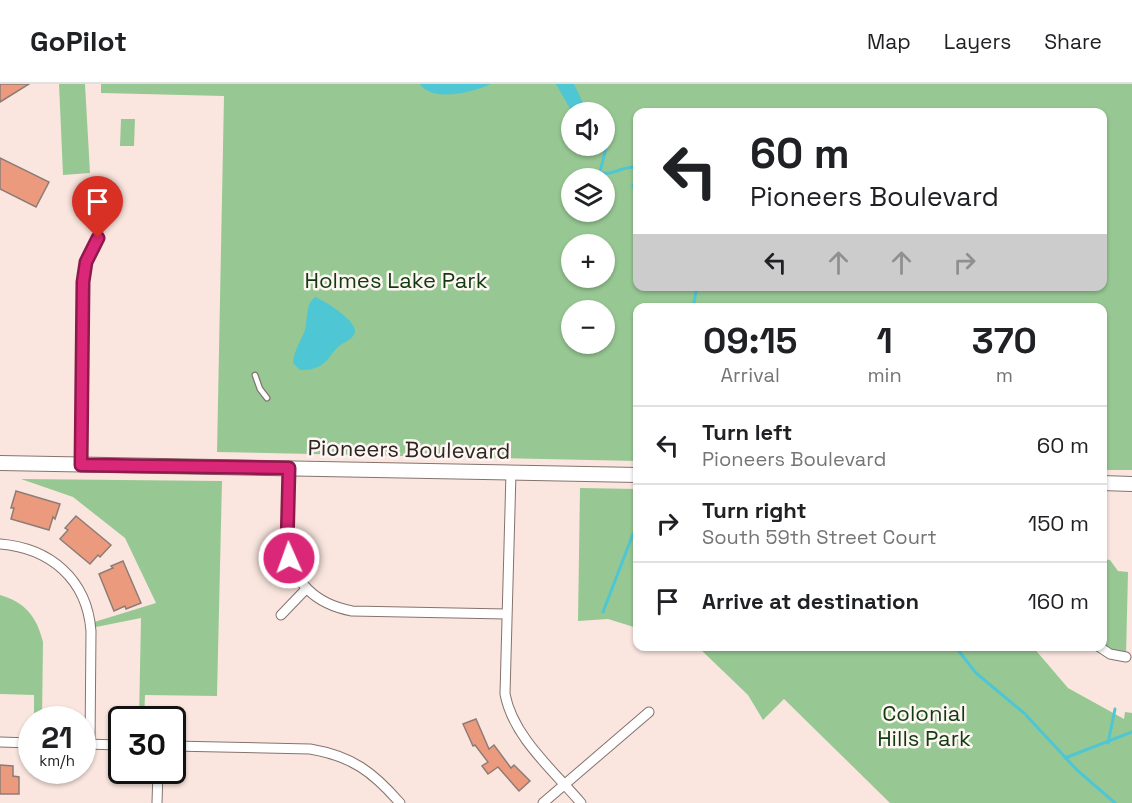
<!DOCTYPE html>
<html lang="en">
<head>
<meta charset="utf-8">
<style>
  body { margin:0; font-family:"Space Grotesk",sans-serif; background:#f6f6f6; color:#202124; height:100vh; display:flex; flex-direction:column; font-size:22px; white-space:nowrap }
  * { box-sizing:border-box; margin:0 }
  p { font-size:20px; color:#757577 }
  .icon { flex:none; width:33px; height:33px; fill:none; stroke:currentColor; stroke-width:2; stroke-linecap:round; stroke-linejoin:round }
  .map { position:relative; flex:1; overflow:hidden }
  .drawer { position:absolute; left:633px; top:219px; width:474px; height:348px; display:flex; flex-direction:column; background:#fff; border-radius:12px; box-shadow:0 2px 4px #0004 }
  .drawer>* { flex:none }
  .banner { position:absolute; left:633px; top:24px; width:474px; height:183px; border-radius:12px; box-shadow:0 2px 4px #0004; background:#fff; color:#202124; overflow:hidden }
  .controls { position:absolute; left:561px; top:18px; display:grid; gap:12px }
  .controls a { display:grid; place-items:center; width:54px; height:54px; border-radius:50%; background:#fff; box-shadow:0 2px 4px #0004; font-size:30px }
  .speed { position:absolute; left:18px; top:622px; display:flex; gap:12px; font-size:30px; font-weight:700; text-align:center }
  .speed>* { display:grid; place-content:center; width:78px; height:78px; border-radius:50%; background:#fff; box-shadow:0 2px 4px #0004; line-height:1 }
  .speed small { font-size:15px; font-weight:400 }
  .speed .limit { border:3px solid #111; border-radius:9px; background:#fff; color:#111 }
  .pin { position:absolute; display:grid; place-items:center; width:51px; height:51px; color:#fff; margin:-62px -26px; border-radius:50% 50% 50% 0; rotate:-45deg; box-shadow:0 0 6px #0007 }
  .pin .icon { rotate:45deg }
  .me { position:absolute; width:66px; margin:-33px; rotate:358deg; stroke-linejoin:round; filter:drop-shadow(0 0 4px #0008) }
  .turn { display:flex; align-items:center; gap:21px; height:126px; padding:0 18px; font-size:27px }
  .turn .icon { width:78px; height:78px; stroke-width:2.5 }
  .turn b { display:block; font-size:42px; line-height:51px }
  .lanes { display:flex; align-items:center; height:57px; padding:0 18px; background:#0003; justify-content:center; gap:30px; direction:ltr }
  .lanes .off { opacity:.35 }
  .eta { display:flex; justify-content:space-evenly; align-items:center; height:102px; text-align:center }
  .eta b { font-size:36px; font-weight:700; line-height:42px }
  ul { padding:0; list-style:none }
  li { display:flex; align-items:center; gap:18px; height:78px; padding:0 18px; border-top:2px solid #e0e0e0 }
  li div { flex:1 }
  li b { display:block; font-size:22px }
  li em { font-style:normal }
  header { display:flex; align-items:center; gap:36px; box-sizing:border-box; height:84px; padding:0 30px; background:#fff; border-bottom:2px solid #e0e0e0 }
  header strong { font-size:28px }
  nav { display:flex; gap:33px; margin-inline-start:auto; font-size:21px }
  .map>svg:first-child { display:block }
</style>
</head>
<body>
<header>
<strong>GoPilot</strong>
<nav><a>Map</a><a>Layers</a><a>Share</a></nav>
</header>
<div class="map">
<svg width="1132" height="719" viewBox="0 0 1132 719">
  <rect width="100%" height="100%" fill="#fae6df"/>
  <g fill="#97c893" fill-rule="evenodd">
    <path d="M59,0H85L90,89L63,91Z"/>
    <path d="M101,0H1132V386H1103L1102,224H638L637,377L217,368L224,12L101,9ZM572,28H604V62H572ZM638,28H1102V202H638ZM572,94H604V128H572ZM572,160H604V194H572ZM572,226H604V260H572Z"/>
    <path d="M121,35H135L134,62H120Z"/>
    <path d="M21,395L222,397L217,612L145,611L144,636H139L141,534L91,544V539L156,519L125,454L73,413Z"/>
    <path d="M580,404L637,405V544L608,535L578,537Z"/>
    <path d="M1103,475L1110,476L1118,487L1128,488L1126,573L1102,562Z"/>
    <path d="M0,511C25,518 37,533 43,558L42,636H34V611L0,610Z"/>
    <path d="M698,563H1033L1068,604L1124,635L1125,628L1132,629V719H890L784,615L763,636L748,611Z"/>
  </g>
  <g fill="#4fc6d3">
    <path d="M420,0H491C473,8 433,19 420,0Z"/>
    <path d="M556,0H574L583,19L591,28H572Z"/>
    <path d="M315,213C324,216 357,237 355,248C353,256 343,258 338,263C332,268 329,276 323,280C316,285 308,286 300,286L293,279C294,266 301,257 305,246C308,234 305,221 315,213Z"/>
  </g>
  <g fill="none" stroke-linecap="round" stroke-linejoin="round">
    <g stroke="#4fc6d3" stroke-width="3">
      <path d="M606,55V64L600,88C613,93 624,80 638,84"/>
      <path d="M638,93L633,102L638,108"/>
      <path d="M674,202H679"/>
      <path d="M693,224L697,202"/>
      <path d="M603,528L633,450L638,445"/>
      <path d="M955,562L976,589L1024,629L1077,686L1115,719"/>
      <path d="M1108,659L1115,625"/>
      <path d="M1065,674L1132,648"/>
    </g>
  </g>
  <g fill="#ec9a7d" stroke="#8d7c76" stroke-width="1.5">
    <path d="M0,0H29L0,18Z"/>
    <path d="M0,74L49,98L36,123L0,105Z"/>
    <path d="M16,407L60,420L55,435L53,433L49,446L11,435L14,424H11Z"/>
    <path d="M76,432L111,461L100,473L98,471L90,480L60,455L68,446L65,444Z"/>
    <path d="M123,477L141,519L126,525L125,522L114,527L99,490L113,484L111,482Z"/>
    <path d="M476,635L489,665L494,661L511,684L514,681L530,697L519,707L498,683L488,690L482,682L488,678L475,661L473,662L463,640Z"/>
    <path d="M0,681L13,682V692L19,693V710H0Z"/>
  </g>
  <g fill="none" stroke-linecap="round" stroke-linejoin="round">
    <g stroke="#85736d" stroke-width="7">
      <path id="lane" d="M255,291L260,305L267,314"/>
    </g>
    <g stroke="#85736d" stroke-width="11">
      <g id="street">
        <path d="M81,381L83,198L86,178L98,154"/>
        <path d="M289,384L287,462C293,499 316,520 352,527L506,530"/>
        <path d="M511,388L505,610C513,653 554,687 581,719"/>
        <path d="M0,460C50,464 87,495 91,547L90,660"/>
        <path d="M281,531L306,505"/>
        <path d="M1098,562L1110,570L1126,573"/>
        <path d="M0,658L32,659"/>
        <path d="M82,660L122,661"/>
        <path d="M172,662L310,665C352,672 373,688 400,719"/>
        <path d="M157,719L158,687"/>
        <path d="M543,719L649,628"/>
      </g>
    </g>
    <g stroke="#85736d" stroke-width="16">
      <g id="secondary">
        <path d="M0,379L638,391"/>
        <path d="M1102,399L1132,400"/>
      </g>
    </g>
    <use href="#lane" stroke="#fff" stroke-width="4.5"/>
    <use href="#street" stroke="#fff" stroke-width="9"/>
    <use href="#secondary" stroke="#fff" stroke-width="14"/>
  </g>
  <g fill="none" stroke-linecap="round" stroke-linejoin="round">
    <g stroke="#8e194d" stroke-width="15">
      <path id="route" d="M98,154L86,178L83,198L81,381L289,384L287,462L289,474"/>
    </g>
    <use href="#route" stroke="#db2777" stroke-width="10"/>
  </g>
  <g text-anchor="middle" stroke-width="5" stroke-linejoin="round" paint-order="stroke">
    <g font-size="22" fill="#123a10" stroke="#fef6f3">
      <text x="396" y="204">Holmes Lake Park</text>
      <text x="924" y="637">Colonial<tspan x="924" dy="25">Hills Park</tspan></text>
    </g>
    <g font-size="22" fill="#2d2623" stroke="#fef6f3">
      <text transform="translate(409 365) rotate(1)" y="8">Pioneers Boulevard</text>
    </g>
  </g>
</svg>
<div class="controls">
<a><svg class="icon" aria-label="sound" viewBox="0 0 24 24"><path d="M4 9h4l5-4v14l-5-4H4zM17 9q2 3 0 6"/></svg></a>
<a><svg class="icon" aria-label="layers" viewBox="0 0 24 24"><path d="M12 4l9 5-9 5-9-5zM3 14l9 5 9-5"/></svg></a>
<a>+</a>
<a>−</a>
</div>
<div class="speed"><div>21<small>km/h</small></div><div class="limit">30</div></div>
<div class="pin" style="left:98px;top:154px;background:#d93025"><svg class="icon" aria-label="arrive" viewBox="0 0 24 24"><path d="M6 21V4h12l-3 4 3 4H6"/></svg></div>
<svg class="me" style="left:289px;top:474px" viewBox="-20 -20 40 40"><circle r="17" fill="#db2777" stroke="#fff" stroke-width="3"/><path d="M0-11L8 9 0 5-8 9z" fill="#fff"/></svg>
<div class="banner">
<div class="turn"><svg class="icon" aria-label="left" viewBox="0 0 24 24"><path d="M17 20v-9H6M10 6l-5 5 5 5"/></svg><div><b>60 m</b>Pioneers Boulevard</div></div>
<div class="lanes"><svg class="icon" aria-label="left" viewBox="0 0 24 24"><path d="M17 20v-9H6M10 6l-5 5 5 5"/></svg><svg class="icon off" aria-label="ahead" viewBox="0 0 24 24"><path d="M12 20V5M6 11l6-6 6 6"/></svg><svg class="icon off" aria-label="ahead" viewBox="0 0 24 24"><path d="M12 20V5M6 11l6-6 6 6"/></svg><svg class="icon off" aria-label="right" viewBox="0 0 24 24"><path d="M7 20v-9h11M14 6l5 5-5 5"/></svg></div>
</div>
<section class="drawer">
<div class="eta">
<div><b>09:15</b><p>Arrival</p></div>
<div><b>1</b><p>min</p></div>
<div><b>370</b><p>m</p></div>
</div>
<ul>
<li><svg class="icon" aria-label="left" viewBox="0 0 24 24"><path d="M17 20v-9H6M10 6l-5 5 5 5"/></svg><div><b>Turn left</b><p>Pioneers Boulevard</p></div><em>60 m</em></li>
<li><svg class="icon" aria-label="right" viewBox="0 0 24 24"><path d="M7 20v-9h11M14 6l5 5-5 5"/></svg><div><b>Turn right</b><p>South 59th Street Court</p></div><em>150 m</em></li>
<li><svg class="icon" aria-label="arrive" viewBox="0 0 24 24"><path d="M6 21V4h12l-3 4 3 4H6"/></svg><div><b>Arrive at destination</b></div><em>160 m</em></li>
</ul>
</section>
</div>
</body>
</html>
